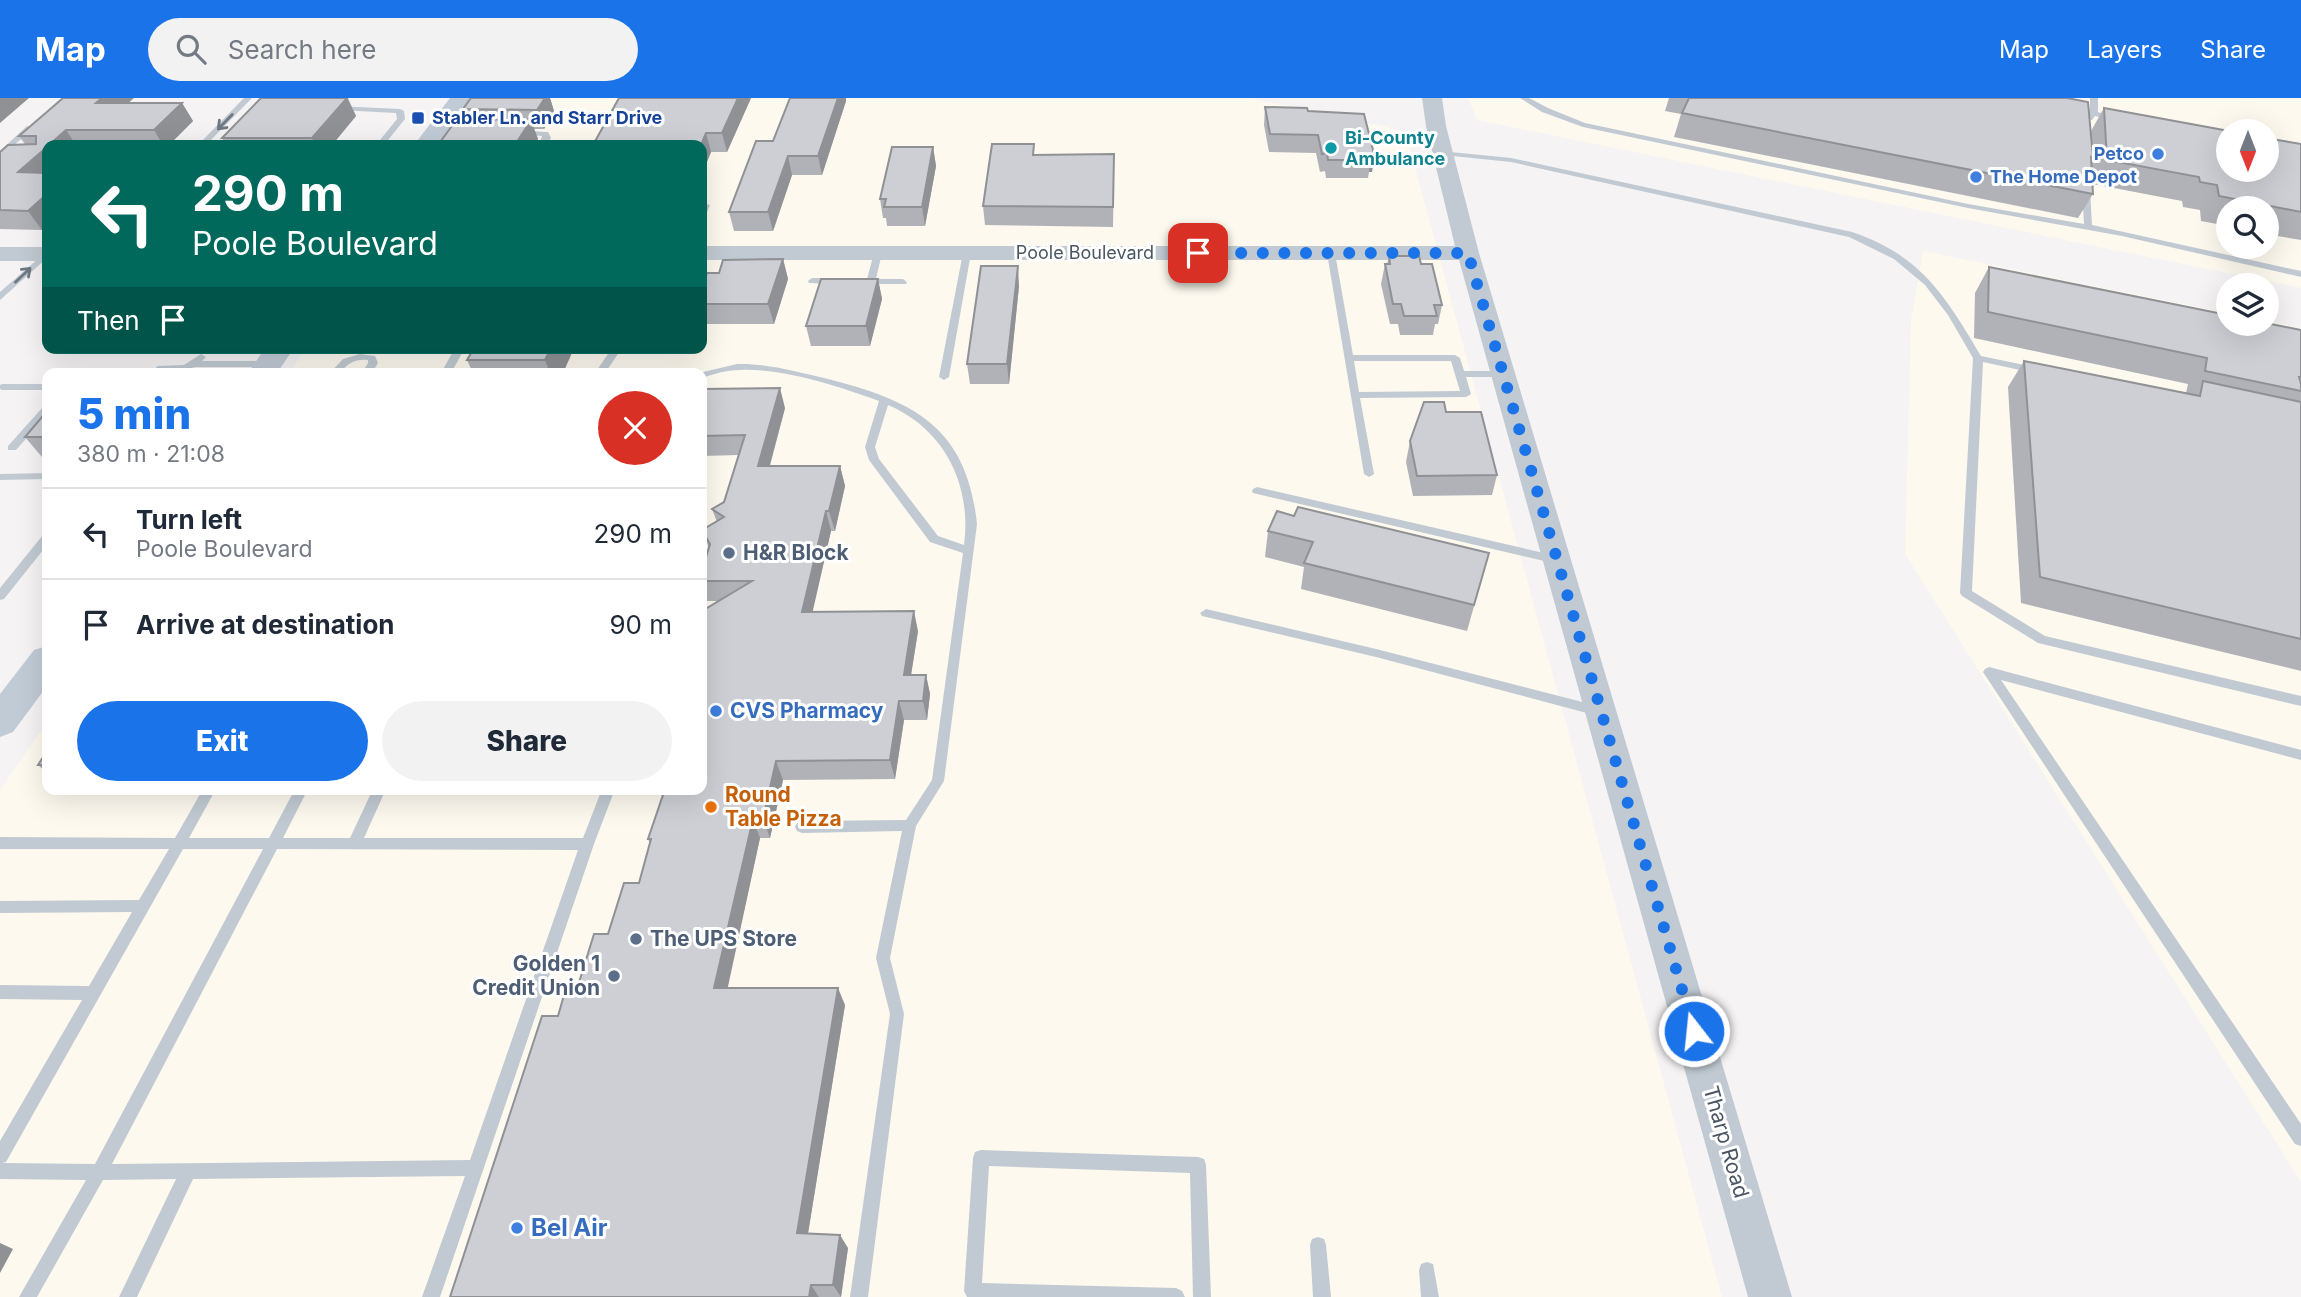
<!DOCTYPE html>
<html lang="en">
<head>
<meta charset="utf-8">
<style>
  body { margin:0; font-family:Inter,sans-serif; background:#f2f2f3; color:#1f2937; height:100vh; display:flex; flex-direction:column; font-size:26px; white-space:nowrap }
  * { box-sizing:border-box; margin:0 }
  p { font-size:23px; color:#747a83 }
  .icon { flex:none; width:38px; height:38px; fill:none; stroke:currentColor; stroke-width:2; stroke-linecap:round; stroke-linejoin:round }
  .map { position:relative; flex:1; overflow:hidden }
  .panel { position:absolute; left:42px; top:270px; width:665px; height:427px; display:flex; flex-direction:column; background:#fff; border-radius:14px; box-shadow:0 7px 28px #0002 }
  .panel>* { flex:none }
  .guide { position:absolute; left:42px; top:42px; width:665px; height:214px; border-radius:14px; box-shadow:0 7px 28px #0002; background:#00695c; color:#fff; overflow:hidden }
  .needle { width:46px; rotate:180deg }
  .tools { position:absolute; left:2216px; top:21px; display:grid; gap:14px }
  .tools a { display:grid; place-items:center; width:63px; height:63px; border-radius:50%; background:#fff; box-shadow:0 7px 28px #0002; font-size:35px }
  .pin { position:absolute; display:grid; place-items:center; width:60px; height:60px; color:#fff; margin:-30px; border-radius:14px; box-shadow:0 4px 10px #0006 }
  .me { position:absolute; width:77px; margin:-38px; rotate:344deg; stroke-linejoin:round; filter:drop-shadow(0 0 5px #0008) }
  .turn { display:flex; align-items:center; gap:24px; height:147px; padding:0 35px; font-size:32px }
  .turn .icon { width:91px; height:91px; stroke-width:2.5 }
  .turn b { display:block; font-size:49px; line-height:60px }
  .then { display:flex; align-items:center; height:66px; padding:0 35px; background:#0003; gap:14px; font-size:26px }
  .round { display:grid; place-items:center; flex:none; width:74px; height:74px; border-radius:37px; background:#f2f2f3 }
  .head { display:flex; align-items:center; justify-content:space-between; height:119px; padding:0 35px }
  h1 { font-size:42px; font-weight:800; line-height:52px; color:#1a73e8 }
  .cta { display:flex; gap:14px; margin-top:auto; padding:14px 35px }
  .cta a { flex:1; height:80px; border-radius:42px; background:#1a73e8; color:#fff; font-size:28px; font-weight:800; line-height:80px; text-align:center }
  .cta a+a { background:#f2f2f3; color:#1f2937 }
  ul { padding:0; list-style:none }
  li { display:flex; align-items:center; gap:21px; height:91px; padding:0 35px; border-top:2px solid #e0e1e3 }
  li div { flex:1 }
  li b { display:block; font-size:26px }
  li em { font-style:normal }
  header { display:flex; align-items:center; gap:42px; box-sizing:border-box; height:98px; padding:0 35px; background:#1a73e8; color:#fff }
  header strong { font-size:33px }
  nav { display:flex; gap:38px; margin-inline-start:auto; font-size:24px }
  .search { width:490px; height:63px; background:#f2f2f3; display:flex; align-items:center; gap:18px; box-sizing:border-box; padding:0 24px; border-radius:38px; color:#747a83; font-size:26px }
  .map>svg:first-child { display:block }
</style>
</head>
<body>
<header>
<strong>Map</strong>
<div class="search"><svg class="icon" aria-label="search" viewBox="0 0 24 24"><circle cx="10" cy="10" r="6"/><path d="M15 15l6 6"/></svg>Search here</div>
<nav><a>Map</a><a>Layers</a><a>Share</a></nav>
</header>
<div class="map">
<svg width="2301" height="1199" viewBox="0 0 2301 1199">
  <rect width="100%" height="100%" fill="#f5f3f3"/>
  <g fill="#fdf9ef" fill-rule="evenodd">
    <path d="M480,0H1248L1405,33L1722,1199H0V692L47,624V691H702V275H289L306,250H702V47H447Z"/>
    <path d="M1468,0H2301V190L1477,22ZM2228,33H2266V72H2228ZM2228,110H2266V149H2228Z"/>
    <path d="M1923,153L2228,215V226H2266V223L2301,230V1084L1905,456L1911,222Z"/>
  </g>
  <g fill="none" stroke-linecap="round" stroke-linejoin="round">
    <g fill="#c1cad2" fill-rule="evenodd">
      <path d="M244,0H252L206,47H198Z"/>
      <path d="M1520,0H1529L1548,10L1585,25L1968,106L2084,126L2082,92L2086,90L2090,92L2092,127L2301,173V179L2122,138L1968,110L1583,29L1542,14Z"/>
      <path d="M2040,0H2052L2090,11V0H2098V14L2118,21L2114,23L2095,18L2092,22H2086L2085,20L2089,16Z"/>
      <path d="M335,8L400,11L404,13L405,21L384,47H376L397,21L396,15L338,12L334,10Z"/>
      <path d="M27,28L34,30L0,59V53Z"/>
      <path d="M517,32L545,34H548L551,40L547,47H539L542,38L520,36H517Z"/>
      <path d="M1440,53L1511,60L1852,134C1921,157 1946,199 1981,258L2034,269L2039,272L2034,275L1983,264L1972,493L2045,538L2301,598V608L2038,545L1962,498L1960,495L1973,260L1948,217L1925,187L1894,161L1849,139L1511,64L1443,57L1439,55Z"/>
      <path d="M703,105L710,107L706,117L702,120Z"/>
      <path d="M878,152L882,155L876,181H903L907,184L906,186H856V182L867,181L874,155Z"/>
      <path d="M967,152L971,155L949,279L944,282L939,279L963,155Z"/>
      <path d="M1331,152L1335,155L1353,257H1455L1460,260L1464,273H1503L1508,276L1503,279H1466L1471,296L1466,299L1360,300L1374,376L1369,379L1364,376L1327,155ZM1354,263H1451L1460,293L1359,294Z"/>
      <path d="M47,153V160L0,202V194Z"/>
      <path d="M812,180H834L838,183L834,186L809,185L808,183Z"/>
      <path d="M50,250H211L212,252L207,255L61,256Z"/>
      <path d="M455,250H465L451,275H441Z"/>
      <path d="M612,250H622L605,275H595Z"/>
      <path d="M201,256L206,259L202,263H268L273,266L268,269H195L181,273L149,275L158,268L184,267Z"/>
      <path d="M360,256L375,258L378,265L372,275H362L368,265V262C355,261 348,265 340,275H330L343,261Z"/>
      <path d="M737,266C767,265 798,274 828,281C914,303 967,329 977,426L944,683L916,728L890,860L904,916L868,1199H850L890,916L876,860L902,733L802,735L797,733L795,729L797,725L802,723L906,722L932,682L963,455L930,444L869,362L865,349L879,303C838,288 783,270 740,272C726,272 714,276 702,280V275H699ZM888,307C945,331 972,388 964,447L938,438L879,361L875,349Z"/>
      <path d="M2,286H47V292H2L0,291V287Z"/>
      <path d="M47,308V317L16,352H8V348L43,309Z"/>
      <path d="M47,375V381L0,382V376Z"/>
      <path d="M1257,389L1557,458L1563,462L1557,466L1253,395L1252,393L1253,391Z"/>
      <path d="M47,436V447L4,501L0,502V490L43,437Z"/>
      <path d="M1206,511L1376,551L1598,608L1602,610L1604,613L1602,616L1598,618L1376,559L1202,518L1200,515Z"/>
      <path d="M1989,569L2301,652V662L2001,582L2301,1026V1048L2295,1046L1985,577L1983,574L1985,571Z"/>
      <path d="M203,691H216L189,740H269L295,691H308L283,740H350L373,691H386L364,740H583L602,691H615L594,746L440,1199H422L465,1078L193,1081L137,1199H119L176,1081L103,1082L37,1199H19L86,1082L0,1081V1043L82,902L0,901V887L89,888L132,814L0,815V803L139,802L169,751H0V739L175,740ZM183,751H263L95,1066L2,1065L6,1064ZM277,751L578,752L470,1062L112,1066Z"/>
      <path d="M981,1052L1198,1059L1204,1061L1206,1067L1211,1199H1193L1190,1075L989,1068L982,1185L1176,1190L1182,1193L1185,1199H967L964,1193L973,1060L975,1054Z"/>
      <path d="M1318,1139L1324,1141L1326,1147L1331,1199H1313L1310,1147L1312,1141Z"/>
      <path d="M1427,1164L1433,1166L1439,1199H1421L1419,1172L1421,1166Z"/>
    </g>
    <g fill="#c1cad2" fill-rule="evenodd">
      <path d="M1422,0H1442L1446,28L1479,155L1792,1199H1748L1459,162H702V148H1455L1426,28Z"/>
      <rect x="0" y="149" width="47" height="14"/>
    </g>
    <g fill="#c1cbd6" fill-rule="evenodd">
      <path d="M450,0H472L438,47H414Z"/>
      <path d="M265,250H294L277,275H248Z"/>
      <path d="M47,548V588L13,634L0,639V596L34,552Z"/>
    </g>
  </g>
  <g fill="#b0b2b7">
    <path d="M261,0H348L356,18L332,47H226L222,40Z"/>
    <path d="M471,0H550L554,13L544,31H534L538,41L534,47H438L457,21H467L463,11Z"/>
    <path d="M751,0L727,54H711L702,76V47H593Z"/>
    <path d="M1669,0H2067L2091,33L2104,10L2301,46V142L2266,136V110H2228V128L2201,123L2200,112L2183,109L2182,103L2093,86V96L2078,120L1674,39L1681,16L1665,13Z"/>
    <path d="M846,3L822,77H792L773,133H734L729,114L773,43Z"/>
    <path d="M129,5H182L193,23L169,47H47L42,132L0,131V54L25,46L19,38Z"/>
    <path d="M1265,9L1308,13L1374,56L1372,74H1369L1368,80H1326L1325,73L1320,74L1316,55L1269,54L1264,27Z"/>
    <path d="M933,49L936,68L925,128H887L886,120H883L880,101Z"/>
    <path d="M1035,57L1114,75L1113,129L985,127L983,108Z"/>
    <path d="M1389,158L1421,166L1442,207L1438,226H1435L1433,237H1400L1398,226H1390L1381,186L1385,166H1387Z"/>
    <path d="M783,161L788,181L774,226H702V188L719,175Z"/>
    <path d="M1989,169L2301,232V573L2021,505L2008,289L2024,263L2186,295L2188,286L1974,240L1975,195Z"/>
    <path d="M878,181L882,201L870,248H811L806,228Z"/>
    <path d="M1019,188L1009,286H970L967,266Z"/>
    <path d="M474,250H574L563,275H473L467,262Z"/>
    <path d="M702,291L785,310L770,368H840L845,388L835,433H831L812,514L918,533L911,577H926L930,596L927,622H904L895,681L783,682L770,740H760L727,890L845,907L808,1135L848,1150L841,1199H450L558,918L577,891L639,785L650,746L648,741L702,691L719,503H706L702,493V472L709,450L702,432L717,424L712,411L724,404L738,357L702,358Z"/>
    <path d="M47,313V359H42L25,339Z"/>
    <path d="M1446,314L1497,377L1492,397L1413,398L1406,364L1410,343Z"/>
    <path d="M1294,418L1489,455L1467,533L1301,491L1304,469L1265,459L1268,433Z"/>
    <path d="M47,653V675L38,667Z"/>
  </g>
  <g fill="#909195">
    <path d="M0,0H29L0,25Z"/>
    <path d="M102,0H134L108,23L96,5Z"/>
    <path d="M347,0L356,18L332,47H316L312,40Z"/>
    <path d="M545,0H550L554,13L544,31L537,12Z"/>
    <path d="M738,0H751L727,54L722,35Z"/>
    <path d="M838,0H846V3L822,77L818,58Z"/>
    <path d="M182,5L193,23L169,47H163L154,32Z"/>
    <path d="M531,22L538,41L534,47H515Z"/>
    <path d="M66,32L76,47H49Z"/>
    <path d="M706,35L711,54L702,76V47H701Z"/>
    <path d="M47,49V79L18,74Z"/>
    <path d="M933,49L936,68L925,128L922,109Z"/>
    <path d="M1370,56H1374L1372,74H1369Z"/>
    <path d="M788,58L792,77L773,133L768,114Z"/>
    <path d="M47,96V127L42,132L28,113Z"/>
    <path d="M783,161L788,181L774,226L768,206Z"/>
    <path d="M1018,168L1019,188L1009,286L1007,266Z"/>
    <path d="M878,181L882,201L870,248L866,228Z"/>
    <path d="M551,250H574L563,275H550L545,262Z"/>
    <path d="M780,290L785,310L764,388L758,368Z"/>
    <path d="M840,368L845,388L835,433L829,413Z"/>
    <path d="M826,413L831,433L808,534L802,514Z"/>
    <path d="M914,513L918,533L908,596L904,577Z"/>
    <path d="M926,577L930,596L927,622L923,603Z"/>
    <path d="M899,603L904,622L895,681L890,662Z"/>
    <path d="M776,663L783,682L770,740L763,721Z"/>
    <path d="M753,721L760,740L724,907L714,890Z"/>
    <path d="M838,890L845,907L806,1148L797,1135Z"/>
    <path d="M840,1137L848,1150L841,1199L833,1187Z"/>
    <path d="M0,1145L13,1151L0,1175Z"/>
    <path d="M811,1187L819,1199H809Z"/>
  </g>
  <g fill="#cdcfd5" stroke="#909195" stroke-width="2">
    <path d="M63,0H102L96,5H182L154,32H66L49,47H47V49L18,74L47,75V96L28,113L0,112V54L8,47L36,46V38H19Z"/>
    <path d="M261,0H347L312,40H222Z"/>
    <path d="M471,0H545L537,12L463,11Z"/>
    <path d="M619,0H738L722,35H706L701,47H593Z"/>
    <path d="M790,0H838L818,58H788L768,114H729L756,43H773Z"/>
    <path d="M1689,0H2067L2088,4L2093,60L2091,59L2093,96L1682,15Z"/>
    <path d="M1265,9L1307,10L1308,13L1364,16L1374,56H1370V62H1328L1327,55L1322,56L1318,37L1270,36Z"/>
    <path d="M2104,10L2229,33H2228V72H2266V40L2301,46V114L2219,98L2217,87L2200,84L2199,79L2107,62Z"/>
    <path d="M457,21L531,22L515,47H438Z"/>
    <path d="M992,46H1034L1033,57L1114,56L1113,109L983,108Z"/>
    <path d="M892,49H933L922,109H884L886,101H880Z"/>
    <path d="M1389,158H1419L1421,166H1432L1442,207H1434L1437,218H1404L1401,206H1393L1385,166H1390Z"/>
    <path d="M783,161L768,206H702V188L707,175H719L723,162Z"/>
    <path d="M981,168H1018L1007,266H967Z"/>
    <path d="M1989,169L2228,217V226L2266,225L2301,232V279H2299L2301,286V293L2205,273L2207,260L1988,214Z"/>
    <path d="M821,181H878L866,228H806Z"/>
    <path d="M474,250H551L545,262H467Z"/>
    <path d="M2024,263L2200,298L2203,283L2301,304V541L2040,479Z"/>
    <path d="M780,290L758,368H840L829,413H826L802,514L914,513L904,577H926L923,603H899L890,662L776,663L763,721H753L714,890H838L797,1135L840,1137L833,1187H811L809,1199H450L542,918H558L566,890L577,891L594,836H608L624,785H639L651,741H648L665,691H702V513L752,483H702V472L710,446L702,432L724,419L712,411L724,404L745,337L702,338V291Z"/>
    <path d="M1424,304H1444L1446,314H1481L1497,377L1417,378L1410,343Z"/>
    <path d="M47,313V339H25Z"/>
    <path d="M1298,409L1489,455L1474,507L1304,465L1313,444L1268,433L1277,413L1294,418Z"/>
    <path d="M47,653V667H38Z"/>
  </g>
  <defs><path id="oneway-shaft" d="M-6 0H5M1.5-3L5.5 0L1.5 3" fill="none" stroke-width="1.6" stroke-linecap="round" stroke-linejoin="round" transform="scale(1.75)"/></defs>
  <g stroke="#6e7983">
    <use href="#oneway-shaft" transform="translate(225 24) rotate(134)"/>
    <use href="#oneway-shaft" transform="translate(23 177) rotate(-43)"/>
  </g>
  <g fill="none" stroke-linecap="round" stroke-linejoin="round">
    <path stroke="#1a73e8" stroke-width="12" stroke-dasharray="0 21.6" d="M1198,155H1468L1694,933"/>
  </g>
  <rect fill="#1a4fb4" stroke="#fff" stroke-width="2.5" x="411" y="13" width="14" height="14" rx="3.5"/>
  <circle fill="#0f9aa8" stroke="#fff" stroke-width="2.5" cx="1331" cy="50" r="7"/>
  <g fill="#3f7fe0" stroke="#fff" stroke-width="2.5">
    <circle cx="2158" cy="56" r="7"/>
    <circle cx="1976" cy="79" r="7"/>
    <circle cx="716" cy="613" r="7"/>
    <circle cx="517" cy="1130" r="7"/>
  </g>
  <g fill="#5c6f8a" stroke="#fff" stroke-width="2.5">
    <circle cx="729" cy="455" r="7"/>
    <circle cx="636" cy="841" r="7"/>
    <circle cx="614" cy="878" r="7"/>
  </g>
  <circle fill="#e8710a" stroke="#fff" stroke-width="2.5" cx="711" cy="709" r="7"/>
  <g text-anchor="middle" stroke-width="6" stroke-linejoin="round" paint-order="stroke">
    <g font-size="18" font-weight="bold" fill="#164399" stroke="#fff" text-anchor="start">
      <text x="432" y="26">Stabler Ln. and Starr Drive</text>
    </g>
    <g font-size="18" font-weight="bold" fill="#0d838f" stroke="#fff" text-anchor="start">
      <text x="1345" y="46">Bi-County<tspan x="1345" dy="21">Ambulance</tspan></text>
    </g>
    <g font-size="18" font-weight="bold" fill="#366cbe" stroke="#fff" text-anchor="end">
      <text x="2144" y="62">Petco</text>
      <text x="1990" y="85" text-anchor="start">The Home Depot</text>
    </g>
    <g font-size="18" fill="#4a5661" stroke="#fff">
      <text x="1085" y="161">Poole Boulevard</text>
    </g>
    <g font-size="21" font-weight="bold" fill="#4e5e75" stroke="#fff" text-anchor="start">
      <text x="743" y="462">H&amp;R Block</text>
      <text x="650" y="848">The UPS Store</text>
      <text x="600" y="873" text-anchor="end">Golden 1<tspan x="600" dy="24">Credit Union</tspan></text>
    </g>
    <g font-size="21" font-weight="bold" fill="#366cbe" stroke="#fff" text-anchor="start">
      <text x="730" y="620">CVS Pharmacy</text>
    </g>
    <g font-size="21" font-weight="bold" fill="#c56008" stroke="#fff" text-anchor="start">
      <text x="725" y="704">Round<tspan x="725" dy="24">Table Pizza</tspan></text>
    </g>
    <g font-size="21" fill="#4a5661" stroke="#fff">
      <text transform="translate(1726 1044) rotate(74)" y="7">Tharp Road</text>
    </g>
    <g font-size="24" font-weight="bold" fill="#366cbe" stroke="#fff" text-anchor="start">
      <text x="531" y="1138">Bel Air</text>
    </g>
  </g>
</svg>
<div class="tools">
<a><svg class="needle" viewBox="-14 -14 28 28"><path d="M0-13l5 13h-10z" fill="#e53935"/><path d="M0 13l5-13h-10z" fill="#747a83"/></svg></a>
<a><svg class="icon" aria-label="search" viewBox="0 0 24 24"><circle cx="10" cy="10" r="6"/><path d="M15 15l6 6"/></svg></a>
<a><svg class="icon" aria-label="layers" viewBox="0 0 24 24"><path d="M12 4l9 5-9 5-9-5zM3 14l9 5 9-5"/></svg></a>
</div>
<div class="pin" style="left:1198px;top:155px;background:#d93025"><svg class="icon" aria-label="arrive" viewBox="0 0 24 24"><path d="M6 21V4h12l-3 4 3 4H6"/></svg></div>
<svg class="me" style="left:1694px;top:933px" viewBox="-20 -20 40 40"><circle r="17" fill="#1a73e8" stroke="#fff" stroke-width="3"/><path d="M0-11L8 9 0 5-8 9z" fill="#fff"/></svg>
<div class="guide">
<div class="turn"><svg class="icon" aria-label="left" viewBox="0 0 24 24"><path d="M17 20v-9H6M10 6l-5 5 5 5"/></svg><div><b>290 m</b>Poole Boulevard</div></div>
<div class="then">Then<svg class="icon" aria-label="arrive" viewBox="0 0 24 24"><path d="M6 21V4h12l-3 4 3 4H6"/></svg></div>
</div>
<section class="panel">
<div class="head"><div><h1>5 min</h1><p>380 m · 21:08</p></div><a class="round" style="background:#d93025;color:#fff"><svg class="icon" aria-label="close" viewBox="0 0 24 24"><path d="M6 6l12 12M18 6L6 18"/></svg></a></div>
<ul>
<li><svg class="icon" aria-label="left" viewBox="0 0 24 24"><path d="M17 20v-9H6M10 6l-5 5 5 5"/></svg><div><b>Turn left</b><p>Poole Boulevard</p></div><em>290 m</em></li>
<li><svg class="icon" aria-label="arrive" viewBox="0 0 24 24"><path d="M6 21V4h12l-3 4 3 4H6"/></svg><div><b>Arrive at destination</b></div><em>90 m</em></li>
</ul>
<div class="cta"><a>Exit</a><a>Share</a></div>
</section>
</div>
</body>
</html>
